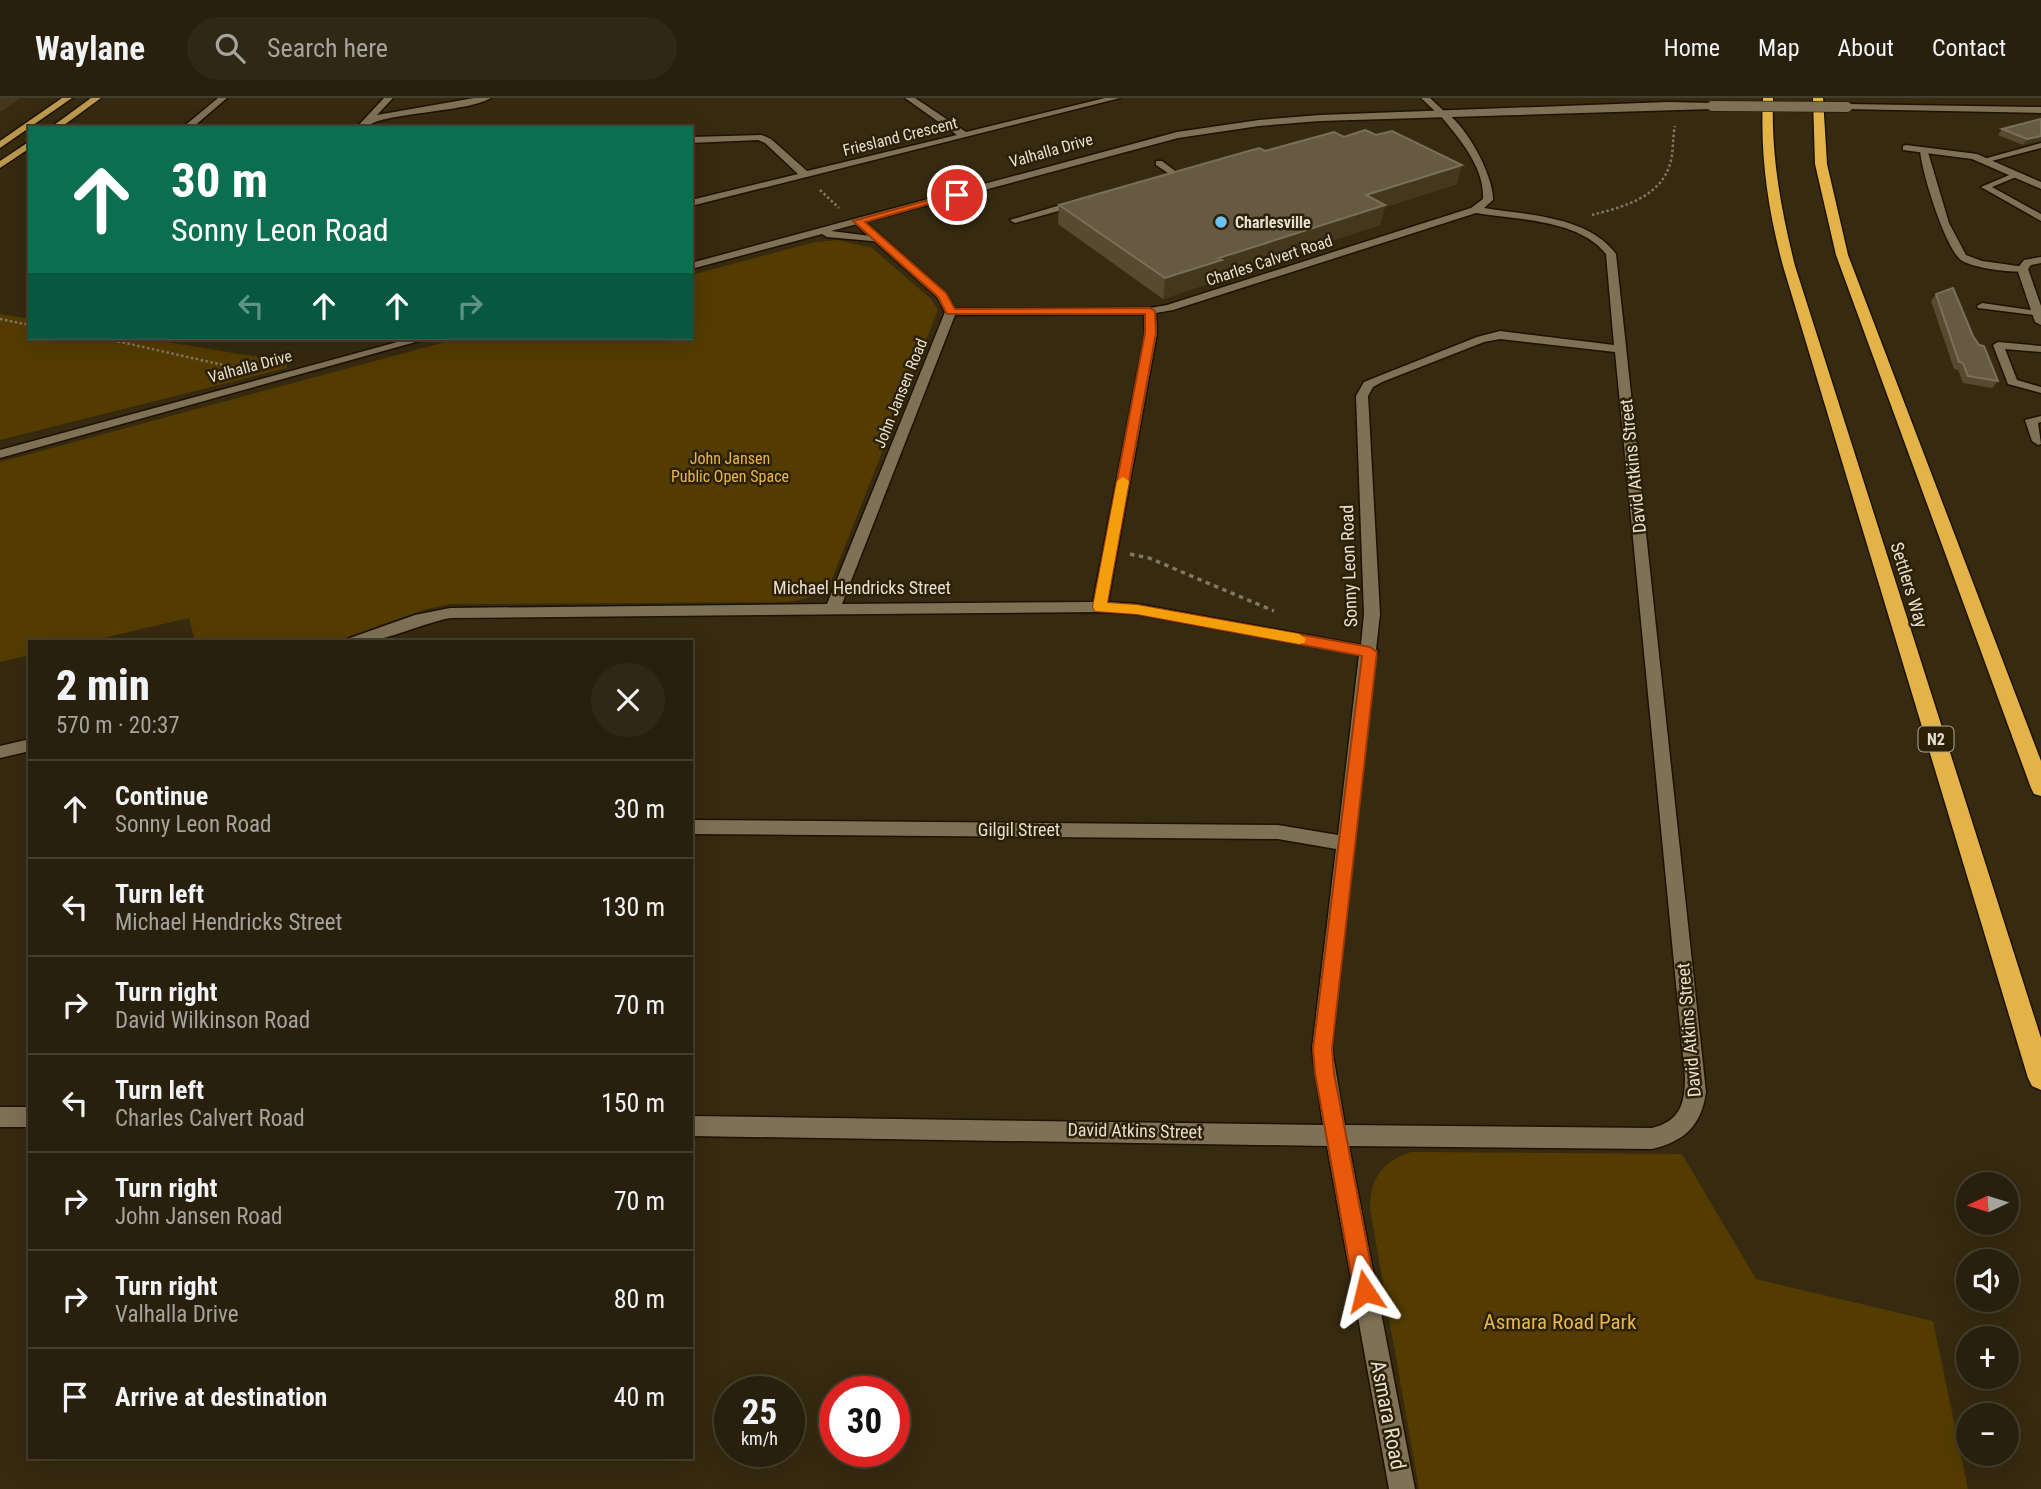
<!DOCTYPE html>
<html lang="en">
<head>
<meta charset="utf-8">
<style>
  body { margin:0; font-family:"Roboto Condensed",sans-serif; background:#302815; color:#f1f3f6; height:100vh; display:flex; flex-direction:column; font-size:26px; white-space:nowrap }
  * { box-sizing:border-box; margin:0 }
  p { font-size:23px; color:#a5a39d }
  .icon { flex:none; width:38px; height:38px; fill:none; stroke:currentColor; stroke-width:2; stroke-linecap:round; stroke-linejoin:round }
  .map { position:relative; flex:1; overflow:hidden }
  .sheet { position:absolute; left:28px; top:542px; width:665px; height:819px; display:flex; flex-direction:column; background:#28200c; border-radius:0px; box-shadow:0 7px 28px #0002,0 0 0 2px #443e2d }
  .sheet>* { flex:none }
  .guide { position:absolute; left:28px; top:28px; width:665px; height:214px; border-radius:0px; box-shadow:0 7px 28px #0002,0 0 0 2px #443e2d; background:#0b6e4f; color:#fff; overflow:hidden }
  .needle { width:46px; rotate:266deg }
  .fabs { position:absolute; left:1956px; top:1074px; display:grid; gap:14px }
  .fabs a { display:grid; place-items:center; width:63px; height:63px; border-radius:50%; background:#28200c; box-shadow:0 7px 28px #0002,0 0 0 2px #443e2d; font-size:35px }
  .speed { position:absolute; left:714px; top:1278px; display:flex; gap:14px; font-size:35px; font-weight:700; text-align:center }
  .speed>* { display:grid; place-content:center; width:91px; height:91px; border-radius:50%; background:#28200c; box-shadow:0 7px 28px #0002,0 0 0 2px #443e2d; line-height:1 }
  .speed small { font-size:18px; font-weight:400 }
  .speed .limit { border:10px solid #d22; background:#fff; color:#111 }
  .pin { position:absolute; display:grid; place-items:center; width:60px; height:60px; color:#fff; margin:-30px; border:4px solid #fff; border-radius:50%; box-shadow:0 2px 7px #0007 }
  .me { position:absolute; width:77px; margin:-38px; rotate:350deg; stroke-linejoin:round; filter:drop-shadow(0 0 5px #0008) }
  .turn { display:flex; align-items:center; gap:24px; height:147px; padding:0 28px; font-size:32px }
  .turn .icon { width:91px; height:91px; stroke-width:2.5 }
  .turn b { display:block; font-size:49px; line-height:60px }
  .lanes { display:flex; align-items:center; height:66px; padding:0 28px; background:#0003; justify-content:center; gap:35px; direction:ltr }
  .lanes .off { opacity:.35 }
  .round { display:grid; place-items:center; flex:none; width:74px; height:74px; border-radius:37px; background:#302815 }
  .summary { display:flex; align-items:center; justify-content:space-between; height:119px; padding:0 28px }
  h1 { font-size:42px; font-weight:800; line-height:52px }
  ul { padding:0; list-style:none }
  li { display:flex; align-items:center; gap:21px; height:98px; padding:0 28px; border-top:2px solid #443e2d }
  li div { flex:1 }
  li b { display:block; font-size:26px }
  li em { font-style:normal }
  header { display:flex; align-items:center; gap:42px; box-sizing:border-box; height:98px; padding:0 35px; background:#28200c; border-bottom:2px solid #443e2d }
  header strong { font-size:33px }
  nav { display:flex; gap:38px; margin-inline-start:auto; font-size:24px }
  .search { width:490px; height:63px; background:#302815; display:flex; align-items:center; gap:18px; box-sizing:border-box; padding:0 24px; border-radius:38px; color:#a5a39d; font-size:26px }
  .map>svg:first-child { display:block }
</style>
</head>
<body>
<header>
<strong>Waylane</strong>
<div class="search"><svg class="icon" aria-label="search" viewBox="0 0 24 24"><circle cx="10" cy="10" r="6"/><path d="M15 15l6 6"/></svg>Search here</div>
<nav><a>Home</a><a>Map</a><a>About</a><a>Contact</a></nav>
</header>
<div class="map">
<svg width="2041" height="1391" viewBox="0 0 2041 1391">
  <rect width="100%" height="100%" fill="#362a10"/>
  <g fill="#543c00">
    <path d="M838,142L872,150L931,201L938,212L832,481C821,498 805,502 786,504L450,506L423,512L334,544H195L189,520L86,544H30V557L0,564V364L460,240H691V177L815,144Z"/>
    <path d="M0,216L30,221V240H143L287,264V270L0,342Z"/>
    <path d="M1411,1054L1682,1056L1756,1181L1933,1223L1968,1391H1419L1370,1111C1370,1080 1382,1064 1411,1054Z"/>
  </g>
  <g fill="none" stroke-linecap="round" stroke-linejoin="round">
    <g stroke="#1d1200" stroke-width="3">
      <g id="service">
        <path d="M2041,45V50L1984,65L1980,62Z"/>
        <path d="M1920,49L1927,51L1949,125L1966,157L1982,163L2025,169V173C2011,175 1972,170 1961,162C1945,150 1919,67 1920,49Z"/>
        <path d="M1156,63H1162L1182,78L1175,80L1156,67Z"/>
        <path d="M2014,75L2021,77L1992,89L2041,116V123L1981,89Z"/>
        <path d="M1077,102L1081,105L1080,107L1015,125L1010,122Z"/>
        <path d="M1982,205L2038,213L2041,214V218L1978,210L1977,208Z"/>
        <path d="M1998,244L2041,248V254L2005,251L2017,282L2041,289V295L2008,286L1993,247Z"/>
        <path d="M2041,318V324L2038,325L2041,346L2038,347L2032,343L2025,322Z"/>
      </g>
    </g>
    <g stroke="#1d1200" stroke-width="3">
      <g id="minor">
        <path d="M218,0H227L192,30H182Z"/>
        <path d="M384,0H393L377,17L474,0H491C466,15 380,14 365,30H356Z"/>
        <path d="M905,0H915L966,34L1105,0H1120L691,108V102L798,76L765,45L758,42L691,45V39L762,37L771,41L807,73L957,37Z"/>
        <path d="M1443,13C1465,24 1494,78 1493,102L1484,110C1527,117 1588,118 1616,156L1706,994C1701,1028 1685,1043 1652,1051L1349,1048L1415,1391H1389L1327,1048L691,1038V1018L1323,1027L1312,951L1336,751L1278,741L691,736V722L1278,727L1338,737L1359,557L1137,516L1100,514L450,520C416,527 383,546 348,544L350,540L415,517L450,510L827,506L945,214L937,199L854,125V121H862L946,195L955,211L1150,210L1167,207L1471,110L1483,101C1485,69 1458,39 1439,16ZM1476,115C1517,122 1578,121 1606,156L1614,247L1500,233L1477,239L1364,284L1356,298L1364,516L1361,547L1137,506L1108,504L1157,235L1156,215L1173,212ZM1144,216L1145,235L1093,504L842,506L955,217ZM1500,241L1615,254L1685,979C1685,1006 1680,1023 1652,1030L1345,1027L1332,951L1375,558L1378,554L1376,551L1380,516L1368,298L1373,289L1382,284L1484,244Z"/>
        <path d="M1906,47L1977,56L2041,84V91L1972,61L1903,52V48Z"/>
        <path d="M2041,159V165L2031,167L2028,171L2041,208V227L2035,224L2017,171L2024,162Z"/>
        <path d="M30,641V653L0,660V648Z"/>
        <rect x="0" y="1009" width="30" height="20"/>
      </g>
    </g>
    <g stroke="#1d1200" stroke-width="3">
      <path id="tertiary" d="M1421,0H1430L1447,16L1440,18Z"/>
    </g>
    <g stroke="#1d1200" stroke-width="3">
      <g id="secondary">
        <path d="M1668,4L1712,5L1716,8L1712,11L1320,23L1259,28L1178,40L831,133L879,139L884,142L883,144L827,139L822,136L691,171V165L1177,34L1259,22L1320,17Z"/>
        <path d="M1847,6L2041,9V15L1844,11L1843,9Z"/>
        <path d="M412,240H430L0,360V352Z"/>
      </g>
    </g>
    <g stroke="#1d1200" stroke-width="3">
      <g id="primary">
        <path d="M62,0H72L0,50V43Z"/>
        <path d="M91,0H101L60,30H50Z"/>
        <path d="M30,43V50L0,70V63Z"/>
      </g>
    </g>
    <g stroke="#1d1200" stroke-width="3">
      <g id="motorway">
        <path d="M1763,0H1773C1771,58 1781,112 1795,168L2041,940V992L2032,988L2028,980L1783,168C1768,112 1760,58 1763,0Z"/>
        <path d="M1813,0H1823L1827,66L1848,157L2041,663V698L2034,696L2031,690L1836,157L1815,66Z"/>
      </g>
    </g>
    <g stroke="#827762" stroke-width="2.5" stroke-dasharray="2.5 2.5" stroke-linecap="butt">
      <path d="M820,92L839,110"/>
      <path d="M1592,117C1622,109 1660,100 1670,66C1674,54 1672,40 1675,28"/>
      <path d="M0,221L30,227"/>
      <path d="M103,240L241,271"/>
    </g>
    <path stroke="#827762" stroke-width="3.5" stroke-dasharray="4.5 4.5" stroke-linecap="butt" d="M1130,456L1149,460L1274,513"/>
    <use href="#service" fill="#7f7156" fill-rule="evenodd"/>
    <use href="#minor" fill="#7f7156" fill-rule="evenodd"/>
    <use href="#tertiary" fill="#7f7156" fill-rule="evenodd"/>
    <use href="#secondary" fill="#7f7156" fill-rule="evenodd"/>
    <use href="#primary" fill="#bc994e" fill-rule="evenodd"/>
    <use href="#motorway" fill="#e4b348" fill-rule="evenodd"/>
    <g stroke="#1d1200" stroke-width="11" stroke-linecap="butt">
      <path id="secondary-bridge" d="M1712,8L1847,9"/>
    </g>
    <use href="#secondary-bridge" stroke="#7f7156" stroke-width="10"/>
  </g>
  <g fill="#574a31">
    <path d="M2041,21L2023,47L1998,37L2002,31Z"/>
    <path d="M1344,39L1457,86L1385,109L1380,127L1220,179L1219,182L1163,201L1058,126L1059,107L1265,53Z"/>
    <path d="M1936,196L1973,238L1998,283L1992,290L1963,285L1958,272L1954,271L1931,203Z"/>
  </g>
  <g fill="#43371d">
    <path d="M0,0H21L0,14Z"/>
    <path d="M2041,38V43L2023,47L2027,41Z"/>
    <path d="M1462,67L1457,86L1385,109L1380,127L1220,179L1219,182L1163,201L1165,180L1219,160L1366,97Z"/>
  </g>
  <g fill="#665a42" stroke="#7a6f58" stroke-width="2">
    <path d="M2041,21V38L2027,41L2002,31Z"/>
    <path d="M1365,32L1376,37L1392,33L1462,67L1366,97L1385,107L1219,160L1222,162L1165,180L1059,107L1259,50L1265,53L1334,34L1344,39Z"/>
    <path d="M1953,190L1973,238L1979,247L1984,248L1998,283L1968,278L1963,265L1959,264L1936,196Z"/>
  </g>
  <path fill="#ea580c" stroke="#983908" stroke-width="2" d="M954,95L961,97L865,124L946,195L955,211L1150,210L1155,213L1156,235L1107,505L1137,507L1370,549L1377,554L1332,951L1334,975L1376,1193L1373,1201L1365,1204L1357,1201L1354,1193L1315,975L1313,951L1362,558L1137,516L1095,513L1093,509L1145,235V216H947L938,199L853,123Z"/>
  <path fill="#f59e0b" d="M1123,379L1129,383L1107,505L1137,507L1299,536L1306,541L1304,545L1299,546L1137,516L1095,513L1093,509L1117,383Z"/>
  <circle fill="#6bc3f2" stroke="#2c2006" stroke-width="2.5" cx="1221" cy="124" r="7"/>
  <g text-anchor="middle" stroke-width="5" stroke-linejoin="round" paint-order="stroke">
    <g font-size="16" fill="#e7dfd0" stroke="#2c2006">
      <text transform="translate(900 38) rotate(-14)" y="6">Friesland Crescent</text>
      <text transform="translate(1051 52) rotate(-16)" y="6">Valhalla Drive</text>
      <text transform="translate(1269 162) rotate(-18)" y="6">Charles Calvert Road</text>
      <text transform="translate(250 268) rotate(-15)" y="6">Valhalla Drive</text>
      <text transform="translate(900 295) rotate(-68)" y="6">John Jansen Road</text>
    </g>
    <g font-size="16" font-weight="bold" fill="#e7dfd0" stroke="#2c2006" text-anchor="start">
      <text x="1235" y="130">Charlesville</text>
    </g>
    <g font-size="16" fill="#e9b84d" stroke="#2c2006">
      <text x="730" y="366">John Jansen<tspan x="730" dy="18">Public Open Space</tspan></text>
    </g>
    <rect fill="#2c2006" stroke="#afa693" stroke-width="2" x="1918.5" y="628.5" width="35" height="25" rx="5"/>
    <g font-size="16" font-weight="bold" fill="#e7dfd0">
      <text x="1936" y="647">N2</text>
    </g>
    <g font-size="18" fill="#e7dfd0" stroke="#2c2006">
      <text transform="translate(1633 368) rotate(-96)" y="6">David Atkins Street</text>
      <text transform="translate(1349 468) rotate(-92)" y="6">Sonny Leon Road</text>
      <text transform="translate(1909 487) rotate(73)" y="6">Settlers Way</text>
      <text x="862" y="496">Michael Hendricks Street</text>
      <text x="1019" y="738">Gilgil Street</text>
      <text transform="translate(1689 932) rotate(-95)" y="6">David Atkins Street</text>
      <text transform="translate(1135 1033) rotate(1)" y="6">David Atkins Street</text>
    </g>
    <g font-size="21" fill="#e9b84d" stroke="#2c2006">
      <text x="1560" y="1231">Asmara Road Park</text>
    </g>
    <g font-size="21" fill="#e7dfd0" stroke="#2c2006">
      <text transform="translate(1388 1317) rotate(79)" y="7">Asmara Road</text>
    </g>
  </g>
</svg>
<div class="fabs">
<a><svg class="needle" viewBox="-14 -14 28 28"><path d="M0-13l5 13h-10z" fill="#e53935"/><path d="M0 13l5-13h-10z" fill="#a5a39d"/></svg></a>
<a><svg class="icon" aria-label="sound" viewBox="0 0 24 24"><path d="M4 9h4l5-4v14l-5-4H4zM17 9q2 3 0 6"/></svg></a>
<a>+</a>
<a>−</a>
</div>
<div class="speed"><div>25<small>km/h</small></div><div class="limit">30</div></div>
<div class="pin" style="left:957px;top:97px;background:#d93025"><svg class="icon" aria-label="arrive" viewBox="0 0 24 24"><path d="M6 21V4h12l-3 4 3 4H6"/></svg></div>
<svg class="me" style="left:1365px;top:1193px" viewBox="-20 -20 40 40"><path d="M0-17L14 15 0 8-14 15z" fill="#ea580c" stroke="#fff" stroke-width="4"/></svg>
<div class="guide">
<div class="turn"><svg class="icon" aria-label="ahead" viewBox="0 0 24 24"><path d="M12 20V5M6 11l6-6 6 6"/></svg><div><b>30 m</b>Sonny Leon Road</div></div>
<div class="lanes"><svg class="icon off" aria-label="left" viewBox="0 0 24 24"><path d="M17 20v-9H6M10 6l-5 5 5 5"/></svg><svg class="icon" aria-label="ahead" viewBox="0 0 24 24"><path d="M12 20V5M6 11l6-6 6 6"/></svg><svg class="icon" aria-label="ahead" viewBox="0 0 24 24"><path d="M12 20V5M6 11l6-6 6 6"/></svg><svg class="icon off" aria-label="right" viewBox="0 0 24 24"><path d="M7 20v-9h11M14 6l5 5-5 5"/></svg></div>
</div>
<section class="sheet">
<div class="summary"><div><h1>2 min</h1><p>570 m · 20:37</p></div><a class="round"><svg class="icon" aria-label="close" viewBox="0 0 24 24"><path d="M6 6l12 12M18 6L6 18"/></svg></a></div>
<ul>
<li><svg class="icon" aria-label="ahead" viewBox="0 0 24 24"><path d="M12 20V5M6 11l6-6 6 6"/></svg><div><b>Continue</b><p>Sonny Leon Road</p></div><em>30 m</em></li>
<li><svg class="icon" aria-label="left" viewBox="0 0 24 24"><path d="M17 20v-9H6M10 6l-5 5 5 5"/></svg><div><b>Turn left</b><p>Michael Hendricks Street</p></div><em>130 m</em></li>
<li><svg class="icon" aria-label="right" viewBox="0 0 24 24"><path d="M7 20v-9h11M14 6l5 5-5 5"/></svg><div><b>Turn right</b><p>David Wilkinson Road</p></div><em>70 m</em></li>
<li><svg class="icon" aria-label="left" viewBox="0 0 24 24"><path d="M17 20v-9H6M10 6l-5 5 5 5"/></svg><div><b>Turn left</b><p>Charles Calvert Road</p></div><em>150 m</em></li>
<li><svg class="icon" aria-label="right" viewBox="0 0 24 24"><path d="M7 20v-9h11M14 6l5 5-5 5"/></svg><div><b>Turn right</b><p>John Jansen Road</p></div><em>70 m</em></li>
<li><svg class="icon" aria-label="right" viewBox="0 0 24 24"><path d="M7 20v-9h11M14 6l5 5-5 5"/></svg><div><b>Turn right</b><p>Valhalla Drive</p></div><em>80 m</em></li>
<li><svg class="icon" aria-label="arrive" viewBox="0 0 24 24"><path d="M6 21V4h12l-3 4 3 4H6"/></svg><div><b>Arrive at destination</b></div><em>40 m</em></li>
</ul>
</section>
</div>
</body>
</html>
